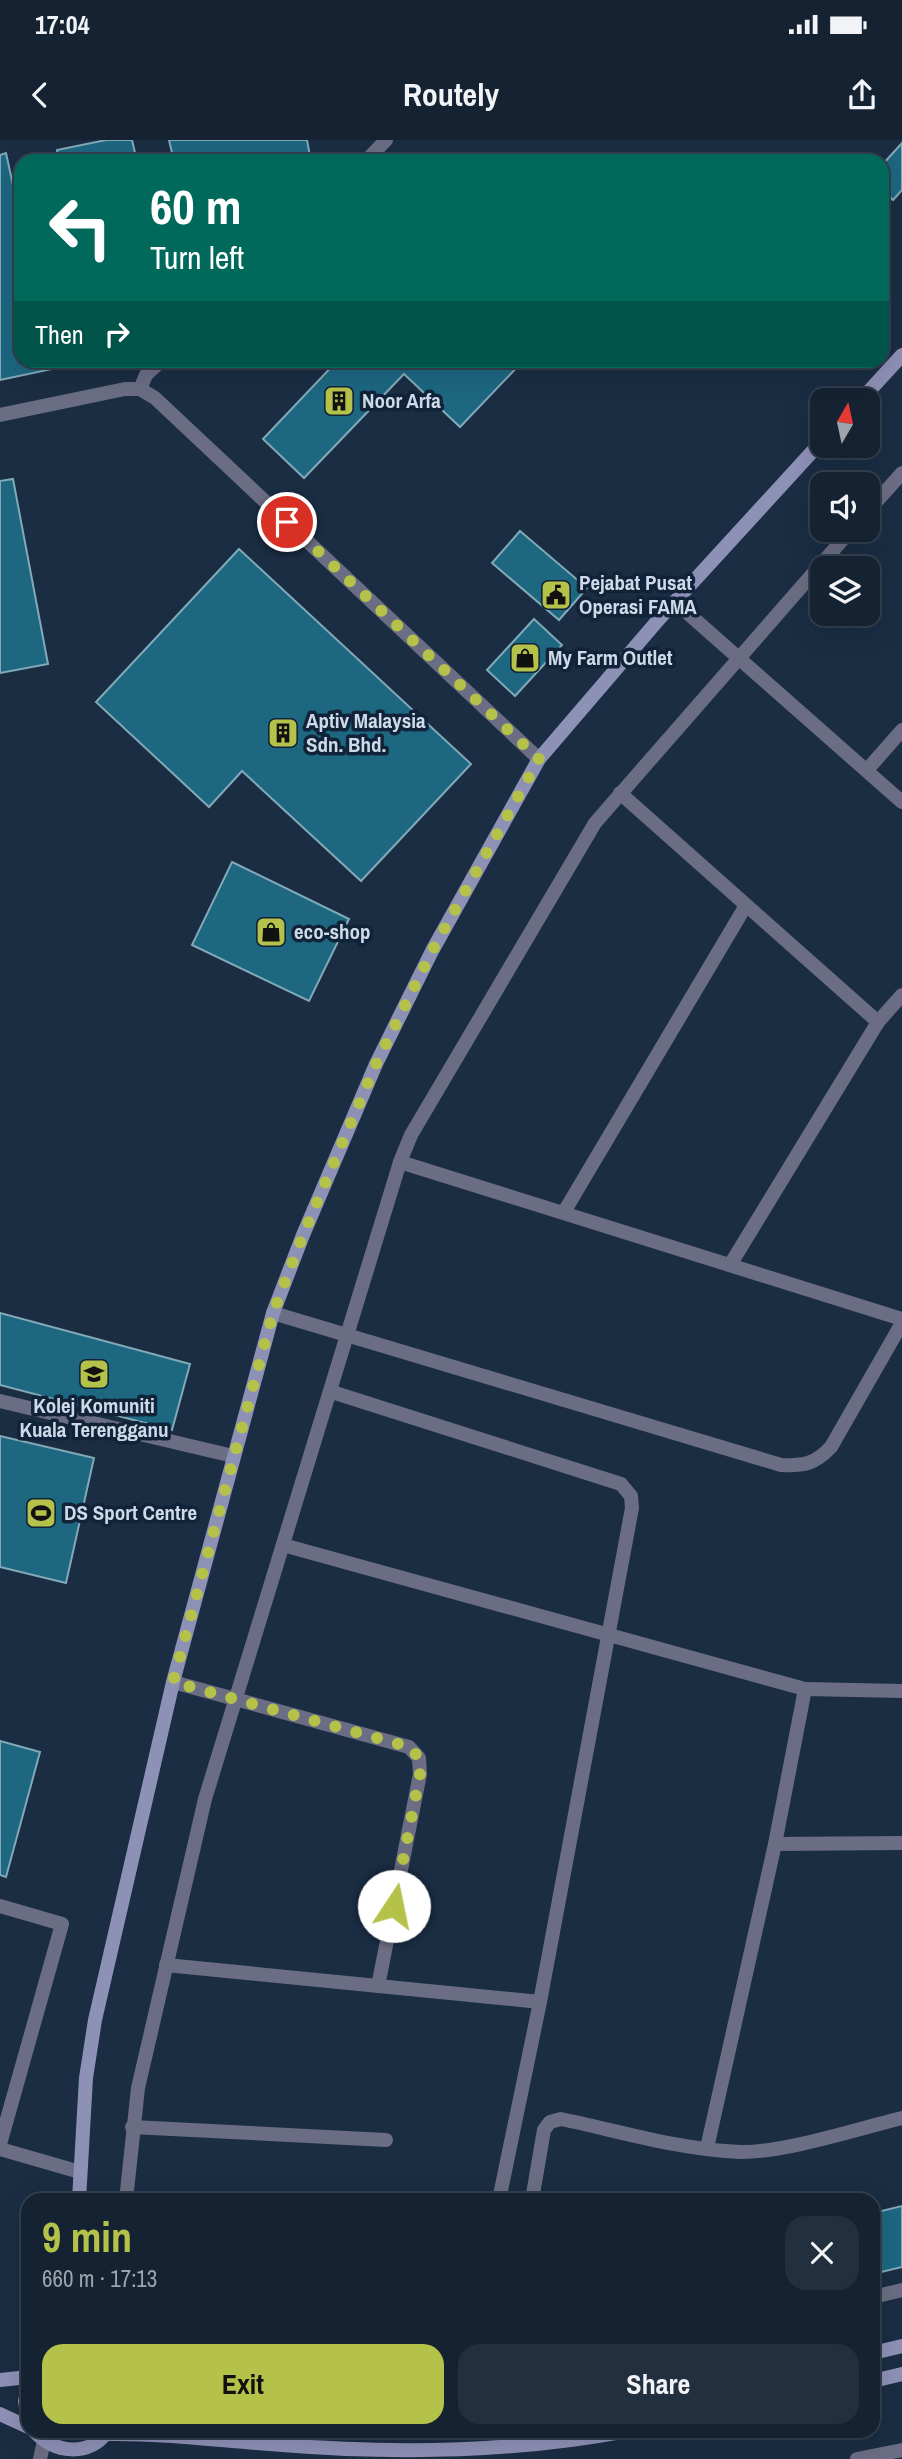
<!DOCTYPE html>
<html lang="en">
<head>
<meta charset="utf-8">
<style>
  body { margin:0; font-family:"Archivo Narrow",sans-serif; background:#212f3e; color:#f1f3f6; height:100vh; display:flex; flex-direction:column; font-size:26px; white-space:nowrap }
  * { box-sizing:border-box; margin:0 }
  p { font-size:23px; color:#9da4ac }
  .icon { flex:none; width:38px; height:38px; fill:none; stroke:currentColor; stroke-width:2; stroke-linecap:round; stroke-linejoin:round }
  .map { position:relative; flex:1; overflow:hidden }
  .panel { position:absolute; left:21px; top:2053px; width:859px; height:245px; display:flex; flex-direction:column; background:#142232; border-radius:21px; box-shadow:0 7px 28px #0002,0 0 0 2px #333f4d }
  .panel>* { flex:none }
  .banner { position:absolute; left:14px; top:14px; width:875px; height:214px; border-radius:21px; box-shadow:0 7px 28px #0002,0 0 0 2px #333f4d; background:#00695c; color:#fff; overflow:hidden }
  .needle { width:46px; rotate:9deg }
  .buttons { position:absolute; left:810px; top:248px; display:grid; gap:14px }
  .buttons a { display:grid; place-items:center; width:70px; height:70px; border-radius:14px; background:#142232; box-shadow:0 7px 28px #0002,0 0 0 2px #333f4d; font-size:35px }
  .pin { position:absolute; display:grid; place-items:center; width:60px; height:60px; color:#fff; margin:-30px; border:4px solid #fff; border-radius:50%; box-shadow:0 2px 7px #0007 }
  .me { position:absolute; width:77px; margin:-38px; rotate:11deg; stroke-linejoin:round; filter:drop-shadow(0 0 5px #0008) }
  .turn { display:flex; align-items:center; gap:24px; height:147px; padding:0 21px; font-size:32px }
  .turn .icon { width:91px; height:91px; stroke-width:2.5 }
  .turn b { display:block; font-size:49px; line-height:60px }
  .then { display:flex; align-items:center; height:66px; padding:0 21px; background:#0003; gap:14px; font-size:26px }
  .round { display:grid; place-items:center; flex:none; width:74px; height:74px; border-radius:21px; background:#212f3e }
  .overview { display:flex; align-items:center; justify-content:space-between; height:119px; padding:0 21px }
  h1 { font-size:42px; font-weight:800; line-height:52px; color:#b5c24a }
  .action { display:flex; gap:14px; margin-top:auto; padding:14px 21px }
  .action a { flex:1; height:80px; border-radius:21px; background:#b5c24a; color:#111; font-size:28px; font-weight:800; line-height:80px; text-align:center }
  .action a+a { background:#212f3e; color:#f1f3f6 }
  .status { display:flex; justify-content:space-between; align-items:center; height:49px; padding:0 35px; background:#142232; direction:ltr }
  .status svg { height:19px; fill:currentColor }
  header { display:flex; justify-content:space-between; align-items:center; height:91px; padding:0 21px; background:#142232; font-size:32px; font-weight:800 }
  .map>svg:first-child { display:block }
</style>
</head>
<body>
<div class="status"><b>17:04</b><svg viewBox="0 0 49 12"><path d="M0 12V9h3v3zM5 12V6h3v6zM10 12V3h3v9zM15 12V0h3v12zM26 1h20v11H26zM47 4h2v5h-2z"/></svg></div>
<header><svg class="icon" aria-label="back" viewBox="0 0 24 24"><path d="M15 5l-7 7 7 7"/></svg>Routely<svg class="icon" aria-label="share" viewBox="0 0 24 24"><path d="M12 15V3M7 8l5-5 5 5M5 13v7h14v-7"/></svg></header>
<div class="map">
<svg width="902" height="2319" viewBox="0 0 902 2319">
  <rect width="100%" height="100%" fill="#1a2d43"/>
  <g fill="#1d6781" stroke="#82a9b8" stroke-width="2">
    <path d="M106,0H132L137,21H59L57,10Z"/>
    <path d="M169,0H307L311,21H174Z"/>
    <path d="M902,3V50L893,60L882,50V25Z"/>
    <path d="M6,13L21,82V220H50L52,229L0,240V15Z"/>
    <path d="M338,220H524L460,287L404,234L304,338L263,299Z"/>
    <path d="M13,339L48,524L0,533V341Z"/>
    <path d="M520,391L587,448L559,480L492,423Z"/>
    <path d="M239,409L471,624L361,741L242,631L209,667L96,562Z"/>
    <path d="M534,479L562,505L515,556L487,530Z"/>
    <path d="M232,722L349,779L309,861L192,805Z"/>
    <path d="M0,1173L190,1224L172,1290L0,1245Z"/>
    <path d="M0,1296L94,1318L66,1443L0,1427Z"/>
    <path d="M0,1601L40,1612L6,1737L0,1735Z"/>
    <path d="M902,2066V2127L873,2134V2073Z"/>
  </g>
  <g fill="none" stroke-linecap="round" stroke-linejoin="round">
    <g stroke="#6b6d84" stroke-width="14">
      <path d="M366,21L386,0"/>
      <path d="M140,249L146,235L162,220"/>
      <path d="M0,275L125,249H140L155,258L539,619"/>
      <path d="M868,371L902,333"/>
      <path d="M675,462L902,662"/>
      <path d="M867,630L902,590"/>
      <path d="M620,653L878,882"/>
      <path d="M400,1022L902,1179"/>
      <path d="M564,1072L745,767"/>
      <path d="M730,1125L878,882L902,855"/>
      <path d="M273,1173L781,1325C804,1326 815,1324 831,1307L902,1183"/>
      <path d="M332,1252L621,1344L631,1356L632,1368L540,1862L499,2060"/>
      <path d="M0,1261L233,1316"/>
      <path d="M283,1405L805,1549"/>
      <path d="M173,1542L409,1607L419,1618L420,1634L378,1846"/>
      <path d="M775,1704L902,1703"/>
      <path d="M0,1766L62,1784L0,2004"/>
      <path d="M166,1825L540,1862"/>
      <path d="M132,1987L386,2000"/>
      <path d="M707,2008L775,1704L805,1549L902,1551"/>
      <path d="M0,2009L80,2032"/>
      <path d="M126,2060L138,1948L205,1659L400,1022L411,995L595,683L851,390"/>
      <path d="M532,2060L544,1990L550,1982L561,1979C619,1991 681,2010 740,2012C783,2013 857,1989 902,1978"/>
      <path d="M873,2157L902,2150"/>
      <path d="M40,2319L44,2301"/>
      <path d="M857,2319L902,2310"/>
    </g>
    <g stroke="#8e91b6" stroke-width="14">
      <path d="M860,261L902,215"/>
      <path d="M79,2060L86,1938L95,1880L173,1542L273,1173L303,1095L376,924L432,811L539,619L659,479L822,301"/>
      <path d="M873,2213L902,2206"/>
      <path d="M0,2240L28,2237"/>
      <path d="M873,2241L902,2234"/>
      <path d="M28,2249L25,2261L28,2279"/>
      <path d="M0,2274L28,2287"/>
      <path d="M34,2291C54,2313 89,2318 108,2291"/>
      <path d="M106,2294C165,2293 223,2301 282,2305C395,2314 515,2312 627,2291"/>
    </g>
  </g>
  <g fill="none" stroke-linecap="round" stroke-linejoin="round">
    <path stroke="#b5c24a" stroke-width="12" stroke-dasharray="0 21.6" d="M287,382L539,619L432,811L376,924L303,1095L273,1173L173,1542L410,1607L419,1618L420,1634L394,1766"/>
  </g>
  <defs>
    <g id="building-square" transform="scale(1.575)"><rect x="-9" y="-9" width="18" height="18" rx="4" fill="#b5c24a" stroke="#102338"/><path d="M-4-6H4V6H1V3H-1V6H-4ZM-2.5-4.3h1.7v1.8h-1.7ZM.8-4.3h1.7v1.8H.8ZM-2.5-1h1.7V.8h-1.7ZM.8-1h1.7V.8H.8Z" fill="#111"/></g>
    <g id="civic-square" transform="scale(1.575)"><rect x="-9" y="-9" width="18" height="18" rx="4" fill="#b5c24a" stroke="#102338"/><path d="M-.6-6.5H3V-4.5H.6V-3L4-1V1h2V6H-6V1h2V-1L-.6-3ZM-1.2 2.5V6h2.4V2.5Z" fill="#111"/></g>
    <g id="shop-square" transform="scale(1.575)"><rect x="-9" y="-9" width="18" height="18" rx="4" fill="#b5c24a" stroke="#102338"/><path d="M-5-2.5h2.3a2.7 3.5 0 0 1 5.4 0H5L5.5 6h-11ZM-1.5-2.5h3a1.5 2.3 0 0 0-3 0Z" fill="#111"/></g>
    <g id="university-square" transform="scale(1.575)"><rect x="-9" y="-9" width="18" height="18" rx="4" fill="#b5c24a" stroke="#102338"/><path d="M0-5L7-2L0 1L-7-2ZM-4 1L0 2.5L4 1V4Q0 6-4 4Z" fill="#111"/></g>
    <g id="stadium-square" transform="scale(1.575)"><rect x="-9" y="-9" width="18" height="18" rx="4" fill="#b5c24a" stroke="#102338"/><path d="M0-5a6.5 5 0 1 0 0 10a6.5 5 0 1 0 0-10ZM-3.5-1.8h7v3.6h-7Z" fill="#111"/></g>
  </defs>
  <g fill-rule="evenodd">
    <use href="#building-square" x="339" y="261"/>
    <use href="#civic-square" x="556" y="455"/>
    <use href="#shop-square" x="525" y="518"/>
    <use href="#building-square" x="283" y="593"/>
    <use href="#shop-square" x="271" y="792"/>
    <use href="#university-square" x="94" y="1234"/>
    <use href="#stadium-square" x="41" y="1373"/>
  </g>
  <g text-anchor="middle" stroke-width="7" stroke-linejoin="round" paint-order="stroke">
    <g font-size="21" font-weight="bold" fill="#cedae9" stroke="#102338" text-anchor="start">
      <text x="362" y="268">Noor Arfa</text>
      <text x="579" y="450">Pejabat Pusat<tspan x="579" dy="24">Operasi FAMA</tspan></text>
      <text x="548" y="525">My Farm Outlet</text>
      <text x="306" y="588">Aptiv Malaysia<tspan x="306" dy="24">Sdn. Bhd.</tspan></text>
      <text x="294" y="799">eco-shop</text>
      <text x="94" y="1273" text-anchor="middle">Kolej Komuniti<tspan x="94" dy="24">Kuala Terengganu</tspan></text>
      <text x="64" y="1380">DS Sport Centre</text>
    </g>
  </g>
</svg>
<div class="buttons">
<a><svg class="needle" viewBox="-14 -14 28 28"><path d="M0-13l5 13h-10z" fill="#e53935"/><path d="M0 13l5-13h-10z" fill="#9da4ac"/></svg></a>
<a><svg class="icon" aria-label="sound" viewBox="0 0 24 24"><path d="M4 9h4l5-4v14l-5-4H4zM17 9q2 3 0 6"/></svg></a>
<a><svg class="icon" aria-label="layers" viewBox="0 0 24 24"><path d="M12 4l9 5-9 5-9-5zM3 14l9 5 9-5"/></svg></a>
</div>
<div class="pin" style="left:287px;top:382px;background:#d93025"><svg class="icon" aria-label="arrive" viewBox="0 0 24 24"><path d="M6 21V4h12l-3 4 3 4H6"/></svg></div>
<svg class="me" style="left:394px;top:1766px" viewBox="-20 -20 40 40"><circle r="19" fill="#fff"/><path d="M0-13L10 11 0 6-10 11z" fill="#b5c24a"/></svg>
<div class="banner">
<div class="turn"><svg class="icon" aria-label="left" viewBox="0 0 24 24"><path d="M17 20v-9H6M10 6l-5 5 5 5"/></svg><div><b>60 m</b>Turn left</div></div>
<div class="then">Then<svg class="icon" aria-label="right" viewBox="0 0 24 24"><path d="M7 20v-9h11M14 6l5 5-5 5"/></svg></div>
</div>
<section class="panel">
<div class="overview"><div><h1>9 min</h1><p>660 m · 17:13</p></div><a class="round"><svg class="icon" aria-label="close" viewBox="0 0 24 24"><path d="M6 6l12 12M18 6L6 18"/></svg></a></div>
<div class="action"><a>Exit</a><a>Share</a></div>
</section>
</div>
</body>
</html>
